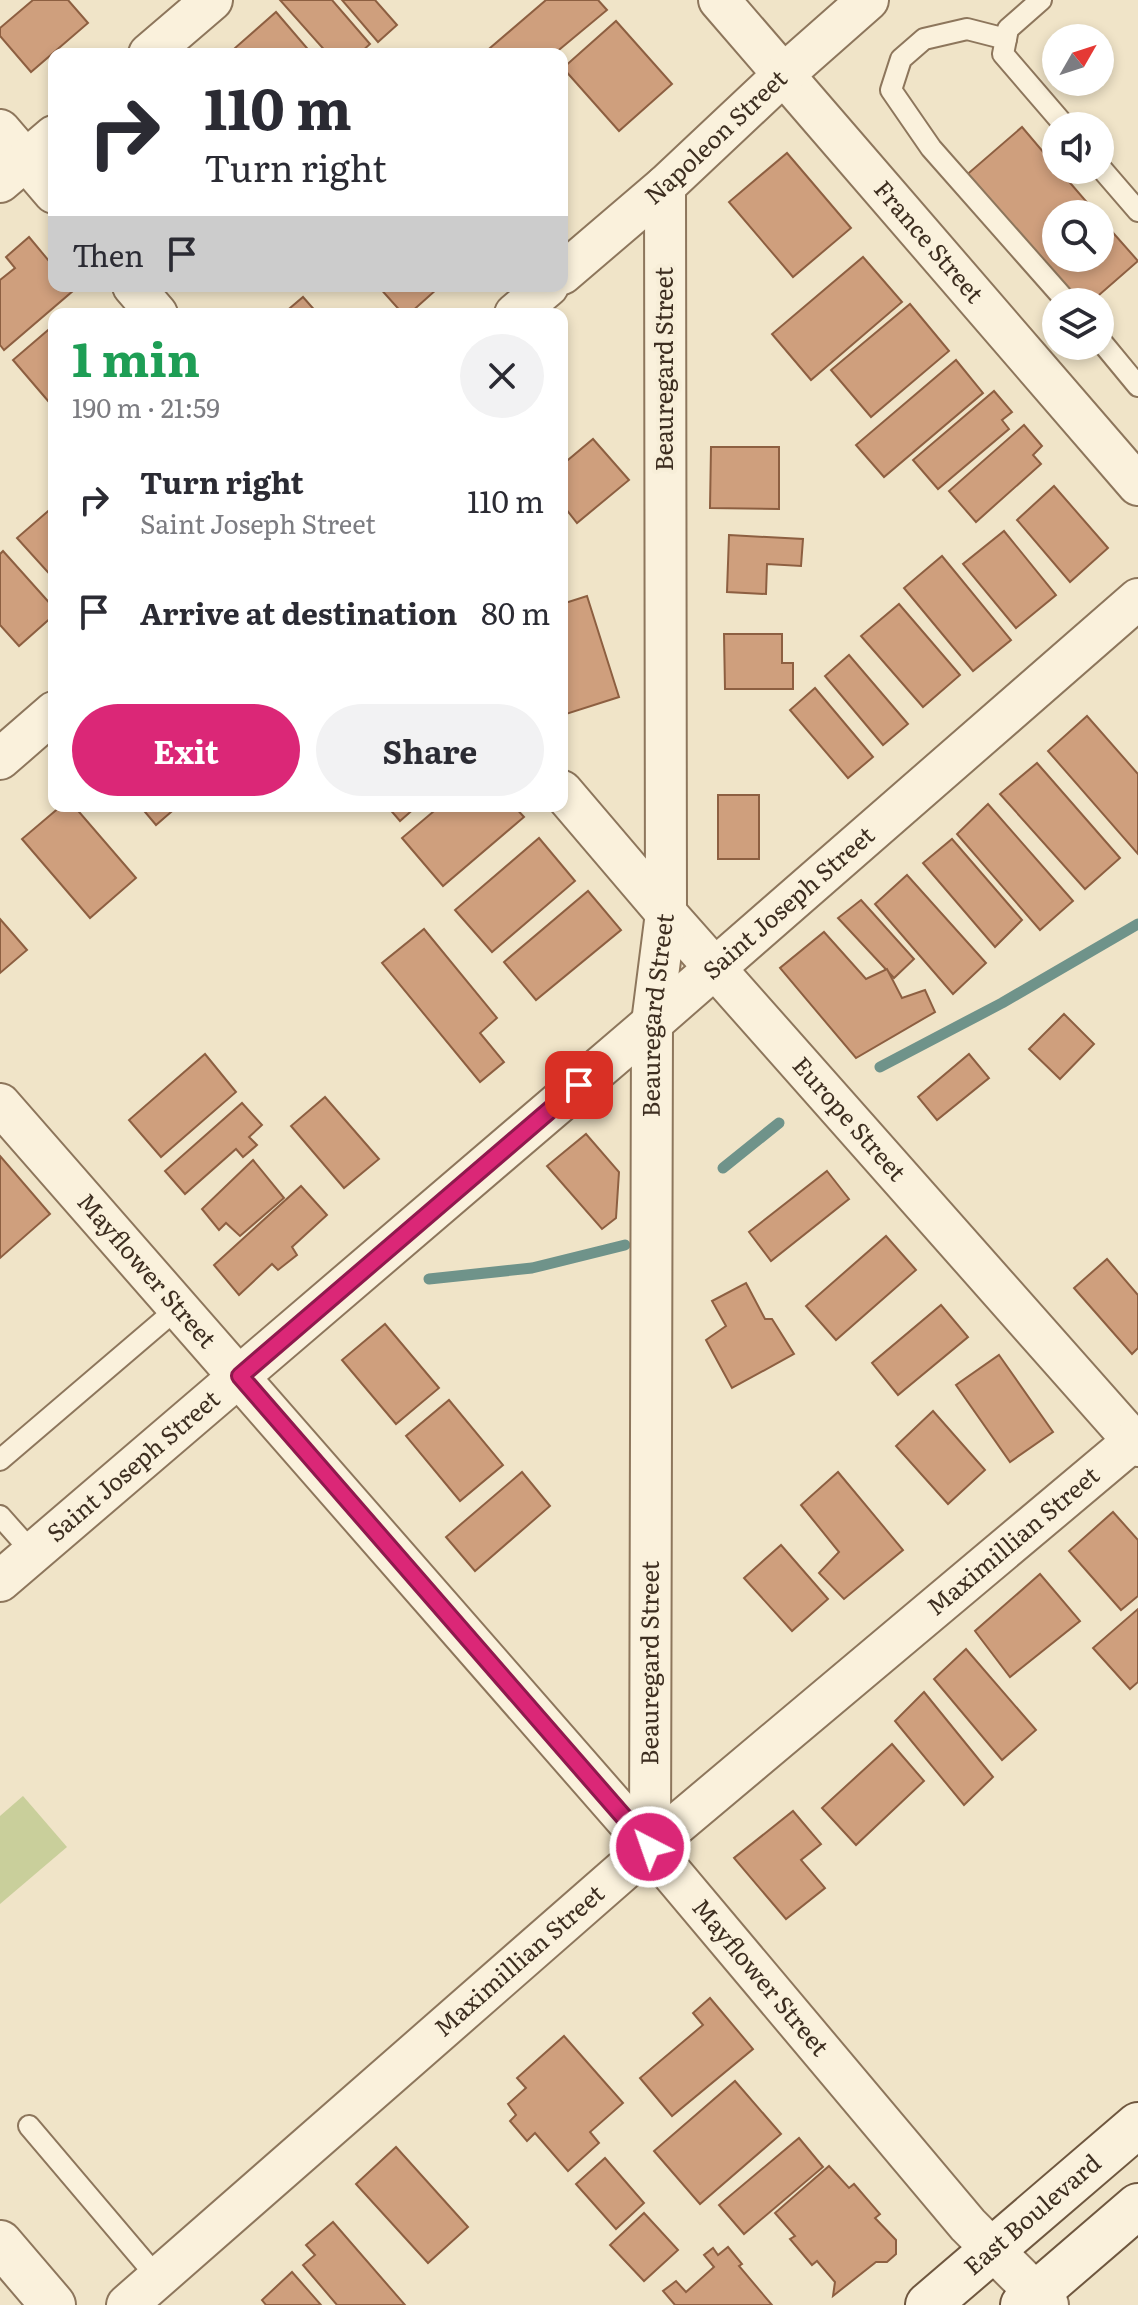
<!DOCTYPE html>
<html lang="en">
<head>
<meta charset="utf-8">
<style>
  body { margin:0; font-family:Literata,serif; background:#f2f2f3; color:#2b2b33; height:100vh; display:flex; flex-direction:column; font-size:30px; white-space:nowrap }
  * { box-sizing:border-box; margin:0 }
  p { font-size:26px; color:#7c7c81 }
  .icon { flex:none; width:44px; height:44px; fill:none; stroke:currentColor; stroke-width:2; stroke-linecap:round; stroke-linejoin:round }
  .map { position:relative; flex:1; overflow:hidden }
  .sheet { position:absolute; left:48px; top:308px; width:520px; height:504px; display:flex; flex-direction:column; background:#fff; border-radius:16px; box-shadow:0 4px 12px #0003 }
  .sheet>* { flex:none }
  .guide { position:absolute; left:48px; top:48px; width:520px; height:244px; border-radius:16px; box-shadow:0 4px 12px #0003; background:#fff; color:#2b2b33; overflow:hidden }
  .needle { width:52px; rotate:51deg }
  .tools { position:absolute; left:1042px; top:24px; display:grid; gap:16px }
  .tools a { display:grid; place-items:center; width:72px; height:72px; border-radius:50%; background:#fff; box-shadow:0 4px 12px #0003; font-size:40px }
  .pin { position:absolute; display:grid; place-items:center; width:68px; height:68px; color:#fff; margin:-34px; border-radius:16px; box-shadow:0 4px 12px #0006 }
  .me { position:absolute; width:88px; margin:-44px; rotate:319deg; stroke-linejoin:round; filter:drop-shadow(0 0 6px #0008) }
  .turn { display:flex; align-items:center; gap:28px; height:168px; padding:0 24px; font-size:36px }
  .turn .icon { width:104px; height:104px; stroke-width:2.5 }
  .turn b { display:block; font-size:56px; line-height:68px }
  .then { display:flex; align-items:center; height:76px; padding:0 24px; background:#0003; gap:16px; font-size:30px }
  .round { display:grid; place-items:center; flex:none; width:84px; height:84px; border-radius:42px; background:#f2f2f3 }
  .overview { display:flex; align-items:center; justify-content:space-between; height:136px; padding:0 24px }
  h1 { font-size:48px; font-weight:700; line-height:60px; color:#1e9e55 }
  .button { display:flex; gap:16px; margin-top:auto; padding:16px 24px }
  .button a { flex:1; height:92px; border-radius:48px; background:#db2777; color:#fff; font-size:32px; font-weight:700; line-height:92px; text-align:center }
  .button a+a { background:#f2f2f3; color:#2b2b33 }
  ul { padding:0; list-style:none }
  li { display:flex; align-items:center; gap:24px; height:112px; padding:0 24px }
  li div { flex:1 }
  li b { display:block; font-size:30px }
  li em { font-style:normal }
  .map>svg:first-child { display:block }
</style>
</head>
<body>
<div class="map">
<svg width="1138" height="2305" viewBox="0 0 1138 2305">
  <rect width="100%" height="100%" fill="#f0e4c8"/>
  <path fill="#c9cf9b" d="M23,1796L67,1847L0,1904V1816Z"/>
  <g fill="none" stroke-linecap="round" stroke-linejoin="round">
    <g stroke="#6f938a" stroke-width="11">
      <path d="M880,1067L1002,1003L1138,924"/>
      <path d="M723,1168L779,1123"/>
      <path d="M429,1279L532,1268L625,1245"/>
    </g>
  </g>
  <g fill="#cf9f7d" stroke="#8d5f41" stroke-width="2">
    <path d="M33,0H68L88,23L31,72L0,36V28Z"/>
    <path d="M280,0H332L370,44L359,54H328Z"/>
    <path d="M342,0H375L397,25L378,42Z"/>
    <path d="M546,0H598L607,10L554,54H483Z"/>
    <path d="M276,12L312,54H240L235,48Z"/>
    <path d="M616,21L672,84L619,131L563,68Z"/>
    <path d="M1022,127L1056,167V170H1059L1097,214H1056V258H1100V218L1138,261L1091,302H1070L963,178Z"/>
    <path d="M787,153L851,228L793,277L729,202Z"/>
    <path d="M29,237L54,267V286H71L74,290L4,350L0,345V280L15,268L6,257Z"/>
    <path d="M863,257L902,302L811,380L772,334Z"/>
    <path d="M378,286H434L437,289L409,314H403Z"/>
    <path d="M303,297L318,314H283Z"/>
    <path d="M910,304L949,351L871,417L831,370Z"/>
    <path d="M54,325V398L49,402L13,360Z"/>
    <path d="M956,360L983,393L884,477L856,445Z"/>
    <path d="M994,391L1012,412L1002,420L1009,429L938,489L913,460Z"/>
    <path d="M1024,425L1042,446L1033,455L1041,464L976,522L949,491Z"/>
    <path d="M593,439L629,480L577,523L562,504V465Z"/>
    <path d="M711,447H779V509L710,508Z"/>
    <path d="M1054,486L1108,548L1070,582L1017,520Z"/>
    <path d="M54,506V579L17,538Z"/>
    <path d="M1004,531L1056,595L1016,628L963,564Z"/>
    <path d="M729,535L803,539L801,566L767,564L766,594L727,592Z"/>
    <path d="M3,551L54,608V615L19,646L0,625V554Z"/>
    <path d="M942,556L1011,640L973,671L904,588Z"/>
    <path d="M587,596L619,697L563,715L562,604Z"/>
    <path d="M899,604L960,675L923,707L861,636Z"/>
    <path d="M724,634H782V663H793V689H725Z"/>
    <path d="M849,655L908,724L883,745L825,676Z"/>
    <path d="M815,688L873,757L848,778L790,710Z"/>
    <path d="M1087,716L1138,774V854L1048,751Z"/>
    <path d="M1037,763L1120,858L1085,889L1000,794Z"/>
    <rect x="718" y="795" width="41" height="64"/>
    <path d="M988,804L1073,901L1040,930L957,834Z"/>
    <path d="M61,806H74L136,878L90,918L22,839Z"/>
    <path d="M140,806H178L156,825Z"/>
    <path d="M387,806H417L400,821Z"/>
    <path d="M440,806H514L524,817L443,886L402,838Z"/>
    <path d="M539,838L575,881L492,952L455,910Z"/>
    <path d="M952,839L1022,920L995,947L923,863Z"/>
    <path d="M907,875L986,963L953,994L875,904Z"/>
    <path d="M588,891L621,930L536,1000L504,962Z"/>
    <path d="M861,900L914,959L894,978L838,918Z"/>
    <path d="M0,919L27,950L0,973Z"/>
    <path d="M424,929L497,1018L480,1033L504,1062L480,1082L382,963Z"/>
    <path d="M824,932L866,979L887,969L902,998L925,990L935,1012L856,1058L780,968Z"/>
    <path d="M1064,1014L1094,1044L1060,1079L1029,1049Z"/>
    <path d="M205,1054L236,1092L161,1157L129,1120Z"/>
    <path d="M969,1054L989,1078L937,1120L918,1097Z"/>
    <path d="M325,1097L379,1159L344,1188L291,1126Z"/>
    <path d="M242,1103L262,1125L249,1137L257,1145L243,1157L236,1149L185,1194L165,1171Z"/>
    <path d="M586,1134L619,1172L616,1218L602,1229L547,1166Z"/>
    <path d="M0,1156L50,1214L0,1258Z"/>
    <path d="M253,1160L284,1198L240,1236L226,1223L219,1230L202,1209Z"/>
    <path d="M827,1171L849,1199L771,1261L749,1232Z"/>
    <path d="M301,1186L327,1215L292,1247L297,1255L278,1270L272,1264L239,1295L214,1265Z"/>
    <path d="M886,1236L916,1270L836,1340L806,1306Z"/>
    <path d="M1107,1259L1138,1295V1348L1132,1354L1074,1288Z"/>
    <path d="M746,1283L765,1319H772L794,1354L732,1388L706,1340L726,1326L712,1301Z"/>
    <path d="M941,1305L968,1337L898,1395L872,1363Z"/>
    <path d="M385,1324L439,1388L396,1424L342,1360Z"/>
    <path d="M999,1355L1053,1432L1010,1462L956,1385Z"/>
    <path d="M449,1400L503,1465L460,1501L406,1436Z"/>
    <path d="M933,1411L985,1470L948,1504L896,1446Z"/>
    <path d="M522,1472L550,1506L475,1571L446,1537Z"/>
    <path d="M838,1472L903,1550L844,1599L819,1573L839,1552L801,1505Z"/>
    <path d="M1113,1512L1138,1540V1596L1121,1610L1069,1551Z"/>
    <path d="M781,1545L828,1599L792,1631L744,1578Z"/>
    <path d="M1040,1574L1080,1621L1010,1677L975,1631Z"/>
    <path d="M1138,1609V1682L1130,1689L1093,1648Z"/>
    <path d="M966,1649L1036,1730L1002,1760L934,1679Z"/>
    <path d="M924,1692L993,1777L964,1805L895,1721Z"/>
    <path d="M892,1744L924,1781L856,1845L822,1808Z"/>
    <path d="M793,1811L821,1844L801,1860L825,1888L786,1919L734,1858Z"/>
    <path d="M710,1998L753,2049L672,2116L640,2078L703,2025L693,2013Z"/>
    <path d="M564,2036L623,2103L590,2132L599,2143L568,2171L535,2133L527,2141L510,2121L516,2115L508,2104L526,2088L517,2078Z"/>
    <path d="M735,2081L781,2134L700,2204L654,2151Z"/>
    <path d="M799,2138L823,2167L744,2234L719,2205Z"/>
    <path d="M396,2147L468,2227L428,2263L356,2184Z"/>
    <path d="M605,2158L644,2203L616,2229L576,2184Z"/>
    <path d="M829,2166L849,2188L854,2184L880,2214L875,2218L896,2240V2254L887,2262H876L833,2296L835,2282L817,2261L812,2265L790,2239L795,2236L775,2213Z"/>
    <path d="M644,2213L678,2250L644,2281L610,2245Z"/>
    <path d="M333,2222L405,2305H337L303,2265L315,2255L306,2245Z"/>
    <path d="M728,2247L742,2264L739,2266L772,2305H675L663,2291L676,2281L686,2292L714,2267L704,2255L713,2248L718,2255Z"/>
    <path d="M292,2272L321,2305H266L262,2300Z"/>
  </g>
  <g fill="none" stroke-linecap="round" stroke-linejoin="round">
    <g stroke="#8d765c" stroke-width="24">
      <g id="service">
        <path d="M1041,0L1008,29L1003,54L1065,126"/>
        <path d="M1006,39L967,29L924,39L901,59L891,90L931,148L1067,302"/>
        <path d="M1100,167L1138,211"/>
        <path d="M1100,340L1138,386"/>
        <path d="M0,1460L179,1307"/>
        <path d="M0,1516L33,1553"/>
        <path d="M29,2126L158,2278"/>
      </g>
    </g>
    <g stroke="#8d765c" stroke-width="44">
      <g id="minor">
        <path id="s1" d="M719,0L1138,485"/>
        <path d="M149,54L212,0"/>
        <path d="M0,130L54,193"/>
        <path d="M0,182L54,136"/>
        <path id="s2" d="M562,274L665,186L783,75L868,0"/>
        <path d="M133,286L157,314"/>
        <path d="M515,314L548,286"/>
        <path d="M0,759L54,712"/>
        <path id="s3" d="M562,791L666,913L1138,1446"/>
        <path id="s4" d="M0,1104L650,1847L968,2225L1048,2305"/>
        <path id="s5" d="M0,1581L652,1023L1138,599"/>
        <path id="s6" d="M650,1847L652,1023L666,913L665,186"/>
        <path id="s7" d="M127,2305L650,1847L1138,1437"/>
      </g>
    </g>
    <g stroke="#8d765c" stroke-width="48">
      <path id="tertiary" d="M0,2243L53,2305"/>
    </g>
    <g stroke="#6f573f" stroke-width="48">
      <g id="secondary">
        <path id="s8" d="M928,2305L1138,2125"/>
        <path d="M1023,2305L1138,2206"/>
      </g>
    </g>
    <use href="#service" stroke="#faf1dc" stroke-width="20"/>
    <use href="#minor" stroke="#faf1dc" stroke-width="40"/>
    <use href="#tertiary" stroke="#faf1dc" stroke-width="44"/>
    <use href="#secondary" stroke="#faf1dc" stroke-width="44"/>
  </g>
  <g fill="none" stroke-linecap="round" stroke-linejoin="round">
    <g stroke="#8e194d" stroke-width="20">
      <path id="route" d="M579,1085L240,1376L650,1847"/>
    </g>
    <use href="#route" stroke="#db2777" stroke-width="14"/>
  </g>
  <g text-anchor="middle" stroke-width="8" stroke-linejoin="round" paint-order="stroke">
    <g font-size="24" fill="#3d2e20" stroke="#f7eed8">
      <text dy="8" stroke="none"><textPath href="#s2" startOffset="206">Napoleon Street</textPath></text>
      <text dy="8" stroke="none"><textPath href="#s1" startOffset="320">France Street</textPath></text>
      <text transform="translate(665 369) rotate(-90)" y="8">Beauregard Street</text>
      <text dy="8" stroke="none"><textPath href="#s5" startOffset="1040">Saint Joseph Street</textPath></text>
      <text dy="8" stroke="none"><textPath href="#s6" startOffset="832">Beauregard Street</textPath></text>
      <text dy="8" stroke="none"><textPath href="#s3" startOffset="436">Europe Street</textPath></text>
      <text dy="8" stroke="none"><textPath href="#s4" startOffset="222">Mayflower Street</textPath></text>
      <text dy="8" stroke="none"><textPath href="#s5" startOffset="176">Saint Joseph Street</textPath></text>
      <text dy="8" stroke="none"><textPath href="#s7" startOffset="1170">Maximillian Street</textPath></text>
      <text dy="8" stroke="none"><textPath href="#s6" startOffset="184">Beauregard Street</textPath></text>
      <text dy="8" stroke="none"><textPath href="#s7" startOffset="522">Maximillian Street</textPath></text>
      <text dy="8" stroke="none"><textPath href="#s4" startOffset="1158">Mayflower Street</textPath></text>
      <text dy="8" stroke="none"><textPath href="#s8" startOffset="138">East Boulevard</textPath></text>
    </g>
  </g>
</svg>
<div class="tools">
<a><svg class="needle" viewBox="-14 -14 28 28"><path d="M0-13l5 13h-10z" fill="#e53935"/><path d="M0 13l5-13h-10z" fill="#7c7c81"/></svg></a>
<a><svg class="icon" aria-label="sound" viewBox="0 0 24 24"><path d="M4 9h4l5-4v14l-5-4H4zM17 9q2 3 0 6"/></svg></a>
<a><svg class="icon" aria-label="search" viewBox="0 0 24 24"><circle cx="10" cy="10" r="6"/><path d="M15 15l6 6"/></svg></a>
<a><svg class="icon" aria-label="layers" viewBox="0 0 24 24"><path d="M12 4l9 5-9 5-9-5zM3 14l9 5 9-5"/></svg></a>
</div>
<div class="pin" style="left:579px;top:1085px;background:#d93025"><svg class="icon" aria-label="arrive" viewBox="0 0 24 24"><path d="M6 21V4h12l-3 4 3 4H6"/></svg></div>
<svg class="me" style="left:650px;top:1847px" viewBox="-20 -20 40 40"><circle r="17" fill="#db2777" stroke="#fff" stroke-width="3"/><path d="M0-11L8 9 0 5-8 9z" fill="#fff"/></svg>
<div class="guide">
<div class="turn"><svg class="icon" aria-label="right" viewBox="0 0 24 24"><path d="M7 20v-9h11M14 6l5 5-5 5"/></svg><div><b>110 m</b>Turn right</div></div>
<div class="then">Then<svg class="icon" aria-label="arrive" viewBox="0 0 24 24"><path d="M6 21V4h12l-3 4 3 4H6"/></svg></div>
</div>
<section class="sheet">
<div class="overview"><div><h1>1 min</h1><p>190 m · 21:59</p></div><a class="round"><svg class="icon" aria-label="close" viewBox="0 0 24 24"><path d="M6 6l12 12M18 6L6 18"/></svg></a></div>
<ul>
<li><svg class="icon" aria-label="right" viewBox="0 0 24 24"><path d="M7 20v-9h11M14 6l5 5-5 5"/></svg><div><b>Turn right</b><p>Saint Joseph Street</p></div><em>110 m</em></li>
<li><svg class="icon" aria-label="arrive" viewBox="0 0 24 24"><path d="M6 21V4h12l-3 4 3 4H6"/></svg><div><b>Arrive at destination</b></div><em>80 m</em></li>
</ul>
<div class="button"><a>Exit</a><a>Share</a></div>
</section>
</div>
</body>
</html>
